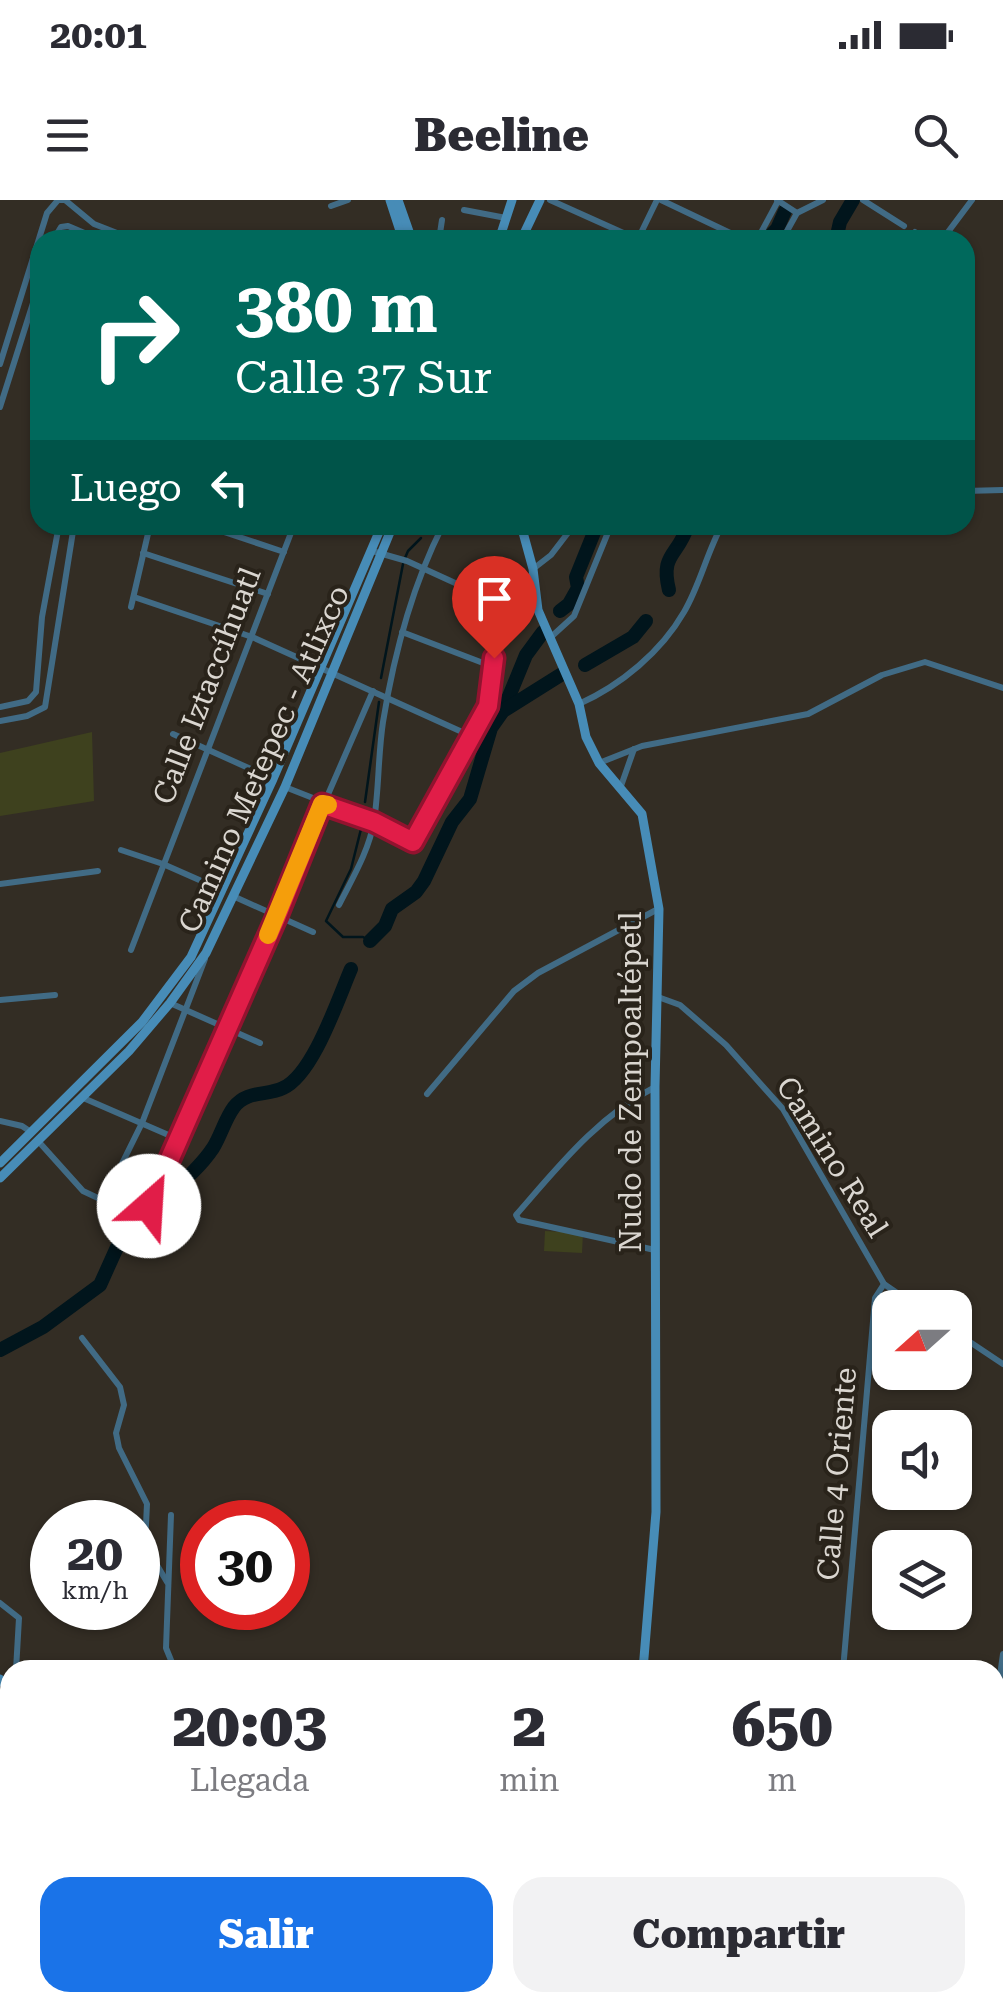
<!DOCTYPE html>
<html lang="es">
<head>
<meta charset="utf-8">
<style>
  body { margin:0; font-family:"Roboto Serif",serif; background:#f2f2f3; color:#2b2b33; height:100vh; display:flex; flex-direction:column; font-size:38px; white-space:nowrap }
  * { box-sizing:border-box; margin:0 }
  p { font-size:32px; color:#7c7c81 }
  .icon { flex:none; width:55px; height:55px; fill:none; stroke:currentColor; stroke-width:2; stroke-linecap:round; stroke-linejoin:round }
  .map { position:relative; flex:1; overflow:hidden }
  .panel { position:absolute; left:0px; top:1460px; width:1005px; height:352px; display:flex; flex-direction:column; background:#fff; border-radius:30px 30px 0 0; box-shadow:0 2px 8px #0004 }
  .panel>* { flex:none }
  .guide { position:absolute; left:30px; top:30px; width:945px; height:305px; border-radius:30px; box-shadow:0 2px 8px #0004; background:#00695c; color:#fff; overflow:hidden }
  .needle { width:65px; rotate:249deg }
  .buttons { position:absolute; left:872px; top:1090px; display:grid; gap:20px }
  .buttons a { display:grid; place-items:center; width:100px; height:100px; border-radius:20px; background:#fff; box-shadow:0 2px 8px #0004; font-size:50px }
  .speed { position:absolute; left:30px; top:1300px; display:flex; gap:20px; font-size:50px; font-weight:700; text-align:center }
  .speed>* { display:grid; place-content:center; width:130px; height:130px; border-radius:50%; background:#fff; box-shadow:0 2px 8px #0004; line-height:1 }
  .speed small { font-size:25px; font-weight:400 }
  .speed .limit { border:15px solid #d22; background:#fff; color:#111 }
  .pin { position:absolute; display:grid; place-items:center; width:85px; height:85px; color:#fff; margin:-102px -42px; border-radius:50% 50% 50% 0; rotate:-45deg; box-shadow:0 0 10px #0007 }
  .pin .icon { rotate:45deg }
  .me { position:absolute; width:110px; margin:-55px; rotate:26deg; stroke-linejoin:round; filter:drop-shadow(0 0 8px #0008) }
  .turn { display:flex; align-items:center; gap:35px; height:210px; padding:0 40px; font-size:45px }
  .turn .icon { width:130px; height:130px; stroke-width:2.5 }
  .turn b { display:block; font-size:70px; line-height:85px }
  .then { display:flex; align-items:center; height:95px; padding:0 40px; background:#0003; gap:20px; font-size:38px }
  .eta { display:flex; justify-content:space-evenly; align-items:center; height:170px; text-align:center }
  .eta b { font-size:60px; font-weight:800; line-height:70px }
  .cta { display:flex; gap:20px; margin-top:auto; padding:20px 40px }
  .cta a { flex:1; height:115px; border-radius:30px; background:#1a73e8; color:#fff; font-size:40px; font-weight:800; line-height:115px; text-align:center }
  .cta a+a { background:#f2f2f3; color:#2b2b33 }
  .status { display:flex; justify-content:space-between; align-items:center; height:70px; padding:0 50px; background:#fff; direction:ltr }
  .status svg { height:28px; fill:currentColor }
  header { display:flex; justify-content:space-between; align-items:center; height:130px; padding:0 40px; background:#fff; font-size:45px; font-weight:800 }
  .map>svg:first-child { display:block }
</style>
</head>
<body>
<div class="status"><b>20:01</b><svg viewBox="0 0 49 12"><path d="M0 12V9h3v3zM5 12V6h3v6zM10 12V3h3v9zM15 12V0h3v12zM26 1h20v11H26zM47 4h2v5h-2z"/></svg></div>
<header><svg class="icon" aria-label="menu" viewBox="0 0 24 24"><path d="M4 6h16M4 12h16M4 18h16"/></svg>Beeline<svg class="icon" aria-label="search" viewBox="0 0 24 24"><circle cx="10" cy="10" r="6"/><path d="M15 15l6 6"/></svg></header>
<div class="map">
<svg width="1003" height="1811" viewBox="0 0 1003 1811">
  <rect width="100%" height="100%" fill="#332d24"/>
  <g fill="#3e411e">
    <path d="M92,532L94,601L0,616V553Z"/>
    <path d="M545,1031L583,1033L582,1053L544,1051Z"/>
  </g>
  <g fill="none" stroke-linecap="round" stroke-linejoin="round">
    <g stroke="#01151c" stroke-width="2.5">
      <path d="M405,358L408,351L421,338"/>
      <path d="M381,478L403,364"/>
      <path d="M365,602L379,502"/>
      <path d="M362,625L351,669L326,721L343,737H363L370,741"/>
    </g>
    <g stroke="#01151c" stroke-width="14">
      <path d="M766,40L777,29L785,11"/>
      <path d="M836,40L840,22L853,0"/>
      <path d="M669,390C660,353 678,357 688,325"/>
      <path d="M560,411L569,404L578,388L576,377L597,325"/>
      <path d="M585,465L633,437L646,421"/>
      <path d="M503,511L526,455L543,432"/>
      <path d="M370,741L385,726L392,709L416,692L424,681L452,622L470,599L491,528L503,511L562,474"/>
      <path d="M153,1007C174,988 197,972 213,948C221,935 225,919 234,907C247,890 267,896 283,888C313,875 338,799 351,769"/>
      <path d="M0,1150L43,1127L100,1085L123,1034L144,1016"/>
    </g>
    <g stroke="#416b85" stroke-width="6">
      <path d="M60,0H65L94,24L135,40"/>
      <path d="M550,0L639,40"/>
      <path d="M661,0L745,40"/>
      <path d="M777,0L797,13L823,0"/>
      <path d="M863,0L904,26"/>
      <path d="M331,6L348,0"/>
      <path d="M464,10L506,18"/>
      <path d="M915,32L929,40"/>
      <path d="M638,39L657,0"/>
      <path d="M53,40L61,27L68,26L101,40"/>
      <path d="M439,40L442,20"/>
      <path d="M757,40L778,1"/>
      <path d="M782,40L797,13"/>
      <path d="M942,40L972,0"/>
      <path d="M0,164L47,13L58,0"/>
      <path d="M0,207L40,81"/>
      <path d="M965,291L1003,290"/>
      <path d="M203,325L284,352"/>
      <path d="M143,353L268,394"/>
      <path d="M533,369L551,355L574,325"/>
      <path d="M134,397L252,437L471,536"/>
      <path d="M491,398L503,368"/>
      <path d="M131,407L150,325"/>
      <path d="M402,432L491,466"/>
      <path d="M551,437L574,416L611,325"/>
      <path d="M579,504C621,485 661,452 684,412C700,385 707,352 722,325"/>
      <path d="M0,507L28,501L36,492L42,417L59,325"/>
      <path d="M0,521L27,516L45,507L74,325"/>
      <path d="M173,534L273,579"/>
      <path d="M599,563L642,546L808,514L882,475L925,462L1003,488"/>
      <path d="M621,586L634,549"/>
      <path d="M285,587L374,622L413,641L488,506L491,466L512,409L407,361L372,351"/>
      <path d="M121,650L163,664L222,690"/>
      <path d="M0,684L98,671"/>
      <path d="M235,697L313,732"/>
      <path d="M339,705C352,679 369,651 374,621C379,589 378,555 383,522C394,454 412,386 443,325"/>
      <path d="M131,750L294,325"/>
      <path d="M658,797L680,805L726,845L783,909L884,1084L919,1108"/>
      <path d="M0,800L55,795"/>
      <path d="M170,803L260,843"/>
      <path d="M427,894L514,791L538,773L658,709"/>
      <path d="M81,897L180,940"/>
      <path d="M0,921L22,926L31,932"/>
      <path d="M39,942L83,991L100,999L107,994L142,923L205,759"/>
      <path d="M149,1006L373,491"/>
      <path d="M655,1050L519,1020L516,1015C558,967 597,917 655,887"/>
      <path d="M955,1132L1003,1164"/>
      <path d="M82,1138L120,1187L124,1205L116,1233L119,1248L147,1304L145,1345L167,1382"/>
      <path d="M171,1315L166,1448L175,1470"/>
      <path d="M0,1403L19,1418L16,1470"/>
      <path d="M843,1470L875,1098L884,1084"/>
      <path d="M995,1512L1003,1454"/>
      <path d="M0,1528H10"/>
      <path d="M995,1639L1003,1640"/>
      <path d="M55,1802L56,1811"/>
      <path d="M808,1802L818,1805"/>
      <path d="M23,1811V1802"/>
      <path d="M403,1811L406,1802"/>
      <path d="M956,1811L957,1802"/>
    </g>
    <g stroke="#478cb7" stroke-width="9">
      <path d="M390,0L403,40"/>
      <path d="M398,0L412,40"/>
      <path d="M499,40L512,0"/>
      <path d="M521,40L540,0"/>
      <path d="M521,325L533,369L538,410L579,504L586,537L599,563L642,614L659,709L655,887L656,1312L643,1470"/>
      <path d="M0,963L142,822L191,757L273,579L382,325"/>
      <path d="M0,978L129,851L170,803L206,753L285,587L393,325"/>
      <path d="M0,1479L10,1490"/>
      <path d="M0,1623L10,1613"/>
      <path d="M316,1802L324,1811"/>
      <path d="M635,1802V1811"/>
    </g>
  </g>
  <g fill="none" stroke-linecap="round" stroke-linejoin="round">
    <g stroke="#92132f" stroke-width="25">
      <path id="route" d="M149,1006L277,716L322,604L374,622L413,642L488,506L494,458"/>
    </g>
    <use href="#route" stroke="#e11d48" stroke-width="18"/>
    <path stroke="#f59e0b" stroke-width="18" d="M268,735L322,604L328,605"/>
  </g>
  <g text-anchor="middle" stroke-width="8" stroke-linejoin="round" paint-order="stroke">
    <g font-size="30" fill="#dad6d0" stroke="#29231a">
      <text transform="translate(207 486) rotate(-69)" y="10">Calle Iztaccíhuatl</text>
      <text transform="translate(264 559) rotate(-66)" y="10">Camino Metepec - Atlixco</text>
      <text transform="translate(631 882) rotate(-90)" y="10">Nudo de Zempoaltépetl</text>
      <text transform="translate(832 957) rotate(58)" y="10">Camino Real</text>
      <text transform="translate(837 1274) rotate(-85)" y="10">Calle 4 Oriente</text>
    </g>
  </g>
</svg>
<div class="buttons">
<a><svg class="needle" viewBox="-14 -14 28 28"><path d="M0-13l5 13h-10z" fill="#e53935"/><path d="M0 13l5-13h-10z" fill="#7c7c81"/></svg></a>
<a><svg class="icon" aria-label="sound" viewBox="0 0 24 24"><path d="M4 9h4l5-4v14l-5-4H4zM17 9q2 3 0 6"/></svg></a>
<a><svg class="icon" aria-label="layers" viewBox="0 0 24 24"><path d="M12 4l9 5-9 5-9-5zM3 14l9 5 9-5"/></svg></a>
</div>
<div class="speed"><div>20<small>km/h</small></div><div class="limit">30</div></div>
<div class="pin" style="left:494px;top:458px;background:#d93025"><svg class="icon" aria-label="arrive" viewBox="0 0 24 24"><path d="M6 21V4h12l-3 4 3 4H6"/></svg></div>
<svg class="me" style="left:149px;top:1006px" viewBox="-20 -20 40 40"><circle r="19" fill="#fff"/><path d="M0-13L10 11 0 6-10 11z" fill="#e11d48"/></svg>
<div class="guide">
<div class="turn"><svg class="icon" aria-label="right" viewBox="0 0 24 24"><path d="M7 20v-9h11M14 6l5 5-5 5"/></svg><div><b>380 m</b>Calle 37 Sur</div></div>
<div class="then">Luego<svg class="icon" aria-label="left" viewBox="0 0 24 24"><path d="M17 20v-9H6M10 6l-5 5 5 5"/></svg></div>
</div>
<section class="panel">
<div class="eta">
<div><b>20:03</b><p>Llegada</p></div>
<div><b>2</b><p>min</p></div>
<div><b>650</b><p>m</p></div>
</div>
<div class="cta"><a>Salir</a><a>Compartir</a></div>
</section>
</div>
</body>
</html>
